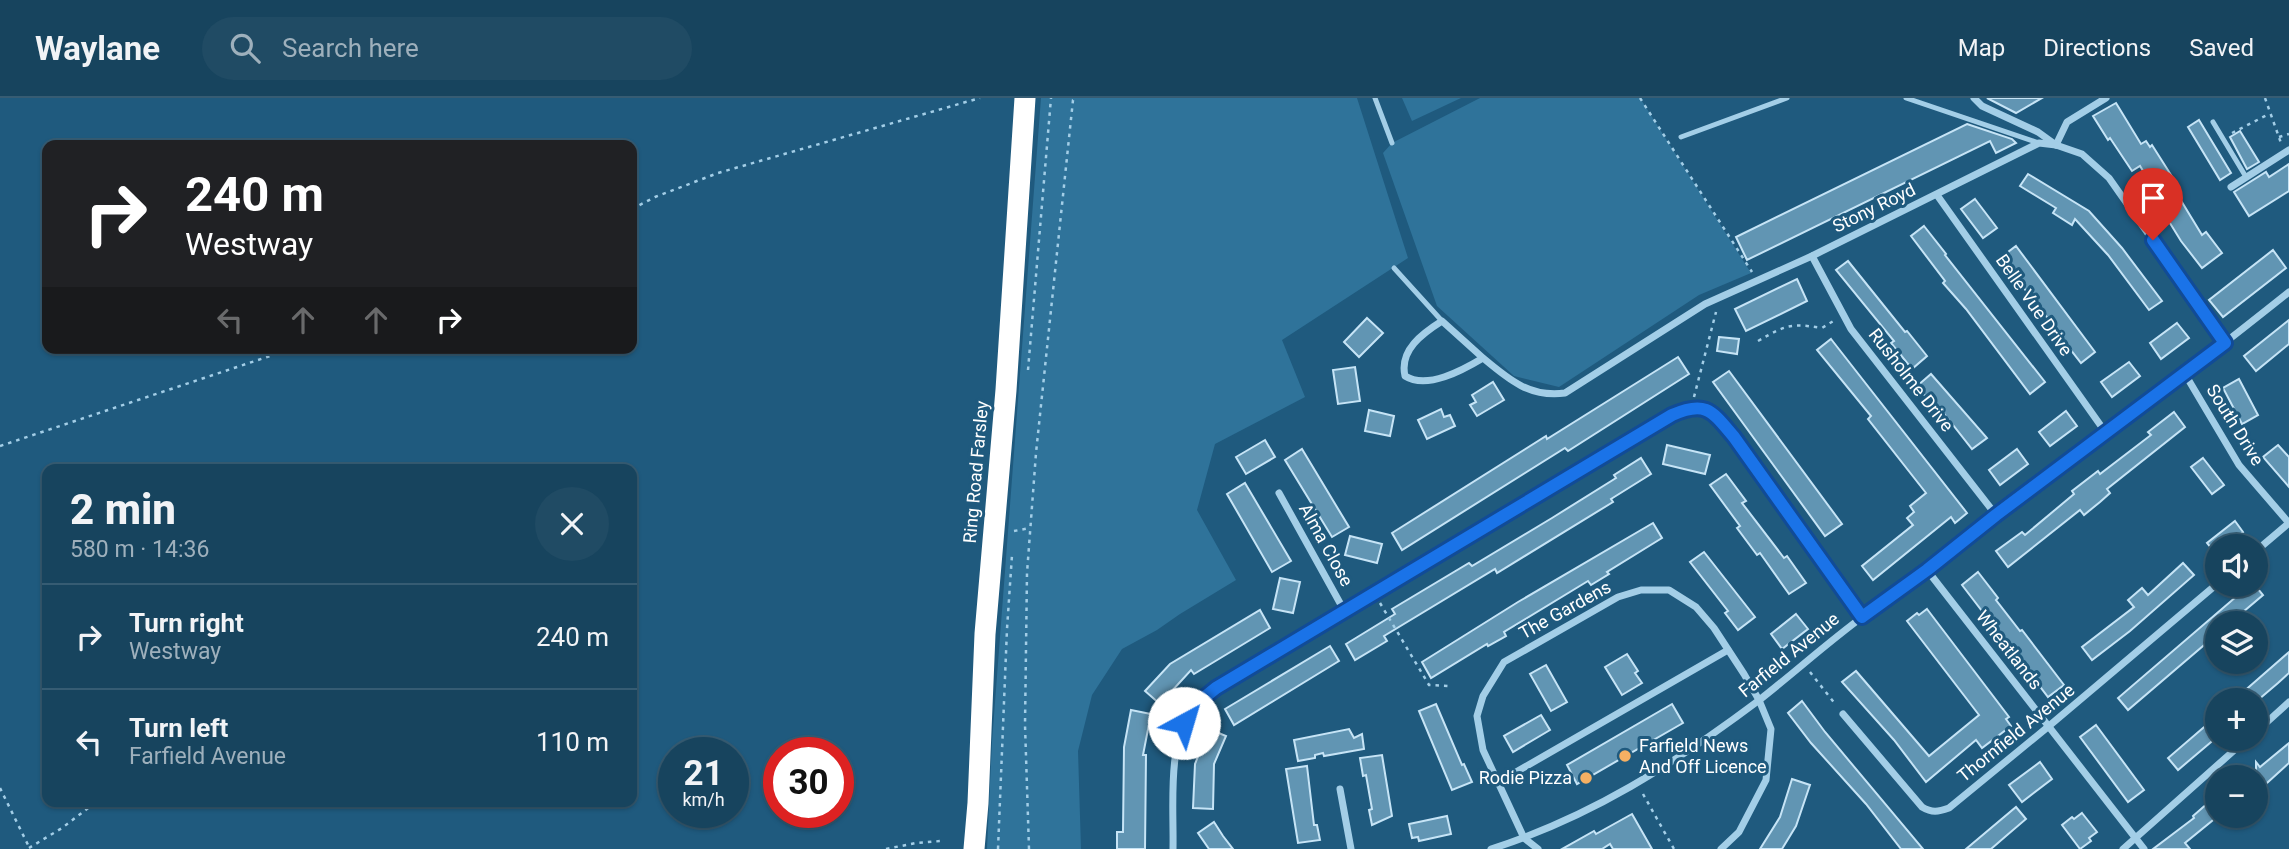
<!DOCTYPE html>
<html lang="en">
<head>
<meta charset="utf-8">
<style>
  body { margin:0; font-family:Roboto,sans-serif; background:#204b64; color:#f1f3f6; height:100vh; display:flex; flex-direction:column; font-size:26px; white-space:nowrap }
  * { box-sizing:border-box; margin:0 }
  p { font-size:23px; color:#9eb0bc }
  .icon { flex:none; width:38px; height:38px; fill:none; stroke:currentColor; stroke-width:2; stroke-linecap:round; stroke-linejoin:round }
  .map { position:relative; flex:1; overflow:hidden }
  .panel { position:absolute; left:42px; top:366px; width:595px; height:343px; display:flex; flex-direction:column; background:#17445e; border-radius:14px; box-shadow:0 2px 5px #0004,0 0 0 2px #365c73 }
  .panel>* { flex:none }
  .guide { position:absolute; left:42px; top:42px; width:595px; height:214px; border-radius:14px; box-shadow:0 2px 5px #0004,0 0 0 2px #365c73; background:#202124; color:#fff; overflow:hidden }
  .buttons { position:absolute; left:2205px; top:436px; display:grid; gap:14px }
  .buttons a { display:grid; place-items:center; width:63px; height:63px; border-radius:50%; background:#17445e; box-shadow:0 2px 5px #0004,0 0 0 2px #365c73; font-size:35px }
  .speed { position:absolute; left:658px; top:639px; display:flex; gap:14px; font-size:35px; font-weight:700; text-align:center }
  .speed>* { display:grid; place-content:center; width:91px; height:91px; border-radius:50%; background:#17445e; box-shadow:0 2px 5px #0004,0 0 0 2px #365c73; line-height:1 }
  .speed small { font-size:18px; font-weight:400 }
  .speed .limit { border:10px solid #d22; background:#fff; color:#111 }
  .pin { position:absolute; display:grid; place-items:center; width:60px; height:60px; color:#fff; margin:-72px -30px; border-radius:50% 50% 50% 0; rotate:-45deg; box-shadow:0 0 7px #0007 }
  .pin .icon { rotate:45deg }
  .me { position:absolute; width:77px; margin:-38px; rotate:39deg; stroke-linejoin:round; filter:drop-shadow(0 0 5px #0008) }
  .turn { display:flex; align-items:center; gap:24px; height:147px; padding:0 28px; font-size:32px }
  .turn .icon { width:91px; height:91px; stroke-width:2.5 }
  .turn b { display:block; font-size:49px; line-height:60px }
  .lanes { display:flex; align-items:center; height:66px; padding:0 28px; background:#0003; justify-content:center; gap:35px; direction:ltr }
  .lanes .off { opacity:.35 }
  .round { display:grid; place-items:center; flex:none; width:74px; height:74px; border-radius:37px; background:#204b64 }
  .overview { display:flex; align-items:center; justify-content:space-between; height:119px; padding:0 28px }
  h1 { font-size:42px; font-weight:800; line-height:52px }
  ul { padding:0; list-style:none }
  li { display:flex; align-items:center; gap:21px; height:105px; padding:0 28px; border-top:2px solid #365c73 }
  li div { flex:1 }
  li b { display:block; font-size:26px }
  li em { font-style:normal }
  header { display:flex; align-items:center; gap:42px; box-sizing:border-box; height:98px; padding:0 35px; background:#17445e; border-bottom:2px solid #365c73 }
  header strong { font-size:33px }
  nav { display:flex; gap:38px; margin-inline-start:auto; font-size:24px }
  .search { width:490px; height:63px; background:#204b64; display:flex; align-items:center; gap:18px; box-sizing:border-box; padding:0 24px; border-radius:38px; color:#9eb0bc; font-size:26px }
  .map>svg:first-child { display:block }
</style>
</head>
<body>
<header>
<strong>Waylane</strong>
<div class="search"><svg class="icon" aria-label="search" viewBox="0 0 24 24"><circle cx="10" cy="10" r="6"/><path d="M15 15l6 6"/></svg>Search here</div>
<nav><a>Map</a><a>Directions</a><a>Saved</a></nav>
</header>
<div class="map">
<svg width="2289" height="751" viewBox="0 0 2289 751">
  <rect width="100%" height="100%" fill="#1f5a7e"/>
  <g fill="#2f739a">
    <path d="M1041,0H1357L1408,160L1282,242L1305,299L1215,346L1197,412L1236,482L1180,516L1157,532L1122,551L1092,597L1078,653L1081,751H987L992,644Z"/>
    <path d="M1402,0H1461L1412,23Z"/>
    <path d="M1480,0H1640L1751,175L1699,197L1559,289L1514,278L1437,208L1383,55L1392,45Z"/>
  </g>
  <g fill="#6195b3" stroke="#c6e4f6" stroke-width="2">
    <path d="M1987,0H2042L2016,15Z"/>
    <path d="M2116,5L2141,46L2146,43L2150,49L2152,47L2178,88L2174,91L2202,137L2206,134L2222,155L2202,170L2181,143L2160,109L2164,107L2140,68L2132,73L2110,40L2108,42L2093,18Z"/>
    <path d="M2199,22L2231,75L2220,82L2188,29Z"/>
    <path d="M1967,26L2012,41L2016,45L1996,55L1990,43L1747,162L1736,139Z"/>
    <path d="M2240,33L2259,64L2247,71L2230,39Z"/>
    <path d="M2289,66V93L2249,118L2234,94L2266,74L2269,79Z"/>
    <path d="M2028,76L2089,113L2122,150L2162,203L2149,212L2108,157L2075,121L2072,127L2053,115L2056,110L2020,88Z"/>
    <path d="M1975,101L1997,130L1983,140L1961,111Z"/>
    <path d="M1924,128L1946,156L1945,157L2045,284L2030,296L1966,211L1943,185L1945,183L1911,138Z"/>
    <path d="M2016,148L2095,254L2081,265L2060,238L2061,237L2000,160Z"/>
    <path d="M2273,152L2286,170L2223,219L2209,202Z"/>
    <path d="M1848,163L1905,234L1907,233L1927,258L1912,271L1891,245L1894,243L1836,172Z"/>
    <path d="M1797,181L1807,203L1746,233L1735,211Z"/>
    <path d="M1367,220L1383,235L1359,259L1344,244Z"/>
    <path d="M2289,222V246L2256,273L2244,258Z"/>
    <path d="M2177,225L2189,240L2161,261L2150,245Z"/>
    <path d="M1719,239L1739,241L1737,256L1717,253Z"/>
    <path d="M1831,241L1967,415L1955,425L1951,419L1873,482L1862,468L1913,427L1907,420L1914,414L1910,408L1926,395L1868,321L1871,318L1817,252Z"/>
    <path d="M1678,259L1689,276L1568,353L1565,350L1402,452L1392,435L1546,338L1547,341Z"/>
    <path d="M2129,264L2140,278L2112,299L2101,284Z"/>
    <path d="M1355,269L1360,303L1338,306L1333,272Z"/>
    <path d="M1729,273L1842,426L1825,438L1713,284Z"/>
    <path d="M1931,276L1987,340L1972,351L1942,313L1939,315L1917,288Z"/>
    <path d="M2239,281L2258,317L2242,326L2223,290Z"/>
    <path d="M1493,284L1504,302L1477,318L1470,307L1476,304L1472,297Z"/>
    <path d="M1441,311L1444,319L1450,317L1455,328L1427,341L1418,322Z"/>
    <path d="M1369,312L1394,318L1390,338L1365,333Z"/>
    <path d="M2066,313L2077,328L2050,348L2039,334Z"/>
    <path d="M2174,314L2185,329L2107,391L2110,395L2100,404L2084,417L2080,412L2008,469L1996,453L2022,434L2025,437L2074,396L2072,393L2098,373L2100,376L2151,337L2148,334Z"/>
    <path d="M1265,342L1275,359L1246,376L1236,359Z"/>
    <path d="M1667,347L1710,357L1705,376L1663,366Z"/>
    <path d="M2278,347L2289,359V389L2263,359Z"/>
    <path d="M1302,351L1349,429L1332,439L1285,362Z"/>
    <path d="M2017,351L2028,366L2000,387L1989,372Z"/>
    <path d="M1641,360L1651,376L1611,401L1613,404L1497,475L1495,471L1384,538L1387,543L1355,562L1346,546L1395,516L1392,511L1469,465L1472,468L1552,420L1616,380L1614,377Z"/>
    <path d="M2203,360L2224,387L2212,396L2191,369Z"/>
    <path d="M1726,376L1746,403L1742,405L1784,460L1787,458L1806,485L1789,496L1760,455L1757,457L1737,430L1740,428L1710,387Z"/>
    <path d="M1245,385L1291,463L1272,474L1227,396Z"/>
    <path d="M2235,423L2243,434L2226,448H2217L2216,456L2207,445Z"/>
    <path d="M1653,425L1662,440L1607,474L1609,476L1591,487L1588,483L1504,534L1506,538L1488,548L1487,546L1431,580L1422,564L1518,504Z"/>
    <path d="M1350,438L1382,446L1377,465L1345,457Z"/>
    <path d="M1704,454L1755,519L1738,532L1725,515L1728,513L1690,464Z"/>
    <path d="M2183,465L2194,477L2130,533L2092,562L2082,549L2134,509L2128,502L2142,490L2148,497Z"/>
    <path d="M1978,474L1998,500L1996,502L2020,533L2022,532L2064,587L2048,599L1962,487Z"/>
    <path d="M1280,480L1300,484L1293,515L1273,511Z"/>
    <path d="M2251,486H2254L2263,497L2230,525H2217V536L2128,612L2118,600Z"/>
    <path d="M1927,511L2009,619L2006,621L2011,628L1982,650L1976,642L1926,684L1894,642L1842,584L1856,573L1929,658L1979,617L1907,523L1917,515L1919,517Z"/>
    <path d="M1260,512L1270,530L1194,576L1191,572L1160,606L1145,593L1170,566Z"/>
    <path d="M1796,516L1808,531L1782,551L1771,536Z"/>
    <path d="M1330,548L1339,563L1234,627L1225,611Z"/>
    <path d="M2289,554V575L2278,585L2258,602H2234Z"/>
    <path d="M1627,556L1638,573L1635,575L1642,585L1622,597L1605,569Z"/>
    <path d="M1546,567L1567,604L1551,613L1530,576Z"/>
    <path d="M1802,603L1825,634L1923,751H1901L1866,706L1811,645L1788,615Z"/>
    <path d="M1436,606L1462,667L1464,666L1472,684L1452,692L1419,613Z"/>
    <path d="M1672,606L1683,625L1577,686L1567,667Z"/>
    <path d="M1131,612L1151,616L1143,657H1146L1145,751H1117V734H1123L1124,649Z"/>
    <path d="M1541,617L1550,632L1513,654L1504,638Z"/>
    <path d="M2217,618V639L2178,672L2168,660Z"/>
    <path d="M2096,627L2144,692L2128,704L2080,639Z"/>
    <path d="M1209,631L1226,638L1214,666L1213,711L1193,710L1195,666Z"/>
    <path d="M1349,631L1354,640L1362,636L1364,651L1324,658L1323,655L1315,657V660L1298,663L1294,642Z"/>
    <path d="M2289,645V665L2256,695V664L2260,669Z"/>
    <path d="M1382,657L1392,718L1372,727L1369,712L1372,711L1366,677L1363,678L1360,660Z"/>
    <path d="M2040,664L2052,681L2022,704L2009,687Z"/>
    <path d="M1307,668L1314,727H1317L1320,742L1298,745L1286,671Z"/>
    <path d="M1792,681L1810,687L1796,728L1782,751H1760L1780,719Z"/>
    <path d="M2217,697L2218,718L2185,745L2190,751H2153L2194,720L2193,718Z"/>
    <path d="M2016,709L2026,721L2006,738L1991,751H1966Z"/>
    <path d="M2082,715L2097,734L2089,740L2091,743L2080,751L2062,727L2072,719L2074,721Z"/>
    <path d="M1632,716L1652,751H1613L1610,746L1602,751H1562L1594,733L1596,736Z"/>
    <path d="M1447,718L1451,736L1419,743L1418,739L1412,740L1409,726Z"/>
    <path d="M1214,724L1223,738L1233,751H1209L1198,735Z"/>
  </g>
  <g fill="none" stroke-linecap="round" stroke-linejoin="round">
    <g stroke="#a3cee7" stroke-width="2.5" stroke-dasharray="3.5 5" stroke-linecap="butt">
      <path d="M1640,0L1752,174"/>
      <path d="M2265,0L2281,45"/>
      <path d="M2232,35L2269,16"/>
      <path d="M2279,39L2289,36"/>
      <path d="M632,111L655,99L718,75L980,0"/>
      <path d="M1758,243C1786,227 1790,225 1822,230L1835,222"/>
      <path d="M1028,272L1051,0"/>
      <path d="M1694,299L1716,214"/>
      <path d="M0,348L294,250"/>
      <path d="M1014,433L1030,430"/>
      <path d="M1380,505L1429,587L1449,588"/>
      <path d="M1810,574L1836,607"/>
      <path d="M0,690L30,751"/>
      <path d="M1643,696L1674,751"/>
      <path d="M29,750L62,730L96,704"/>
      <path d="M886,751L916,745L941,743"/>
      <path d="M998,751L1007,531L1012,457"/>
      <path d="M1029,751L1025,627L1027,475L1036,355L1073,2L1076,0"/>
    </g>
    <g stroke="#a3cee7" stroke-width="5">
      <path d="M1375,0L1392,45"/>
      <path d="M1906,0L2039,45"/>
      <path d="M2213,24L2246,79"/>
      <path d="M1681,39L1787,0"/>
      <path d="M1394,170L1442,223"/>
    </g>
    <g stroke="#a3cee7" stroke-width="7">
      <path d="M1974,0L1982,8L2038,34L2056,47L2082,56L2109,80L2225,245"/>
      <path d="M2056,47L2067,24L2106,0"/>
      <path d="M2231,89L2289,52"/>
      <path d="M1937,97L2106,335"/>
      <path d="M1812,158L1851,231L1996,417"/>
      <path d="M1483,260L1442,223C1423,235 1399,252 1405,278C1427,292 1463,272 1483,260C1508,281 1530,300 1565,295L1705,206L1812,158L2039,45L2056,47"/>
      <path d="M2185,276L2239,367L2289,425"/>
      <path d="M1279,395L1345,514"/>
      <path d="M2256,453L2289,425"/>
      <path d="M1927,472L2144,751"/>
      <path d="M1843,616L1922,709C1932,715 1938,714 1949,710L2049,628L2217,486"/>
      <path d="M2256,634L2289,604"/>
      <path d="M1497,685L1728,552"/>
      <path d="M1340,691L1351,751"/>
      <path d="M1173,751C1174,708 1166,642 1195,608C1201,601 1209,596 1216,590L1672,317C1706,302 1712,313 1734,339L1862,519"/>
      <path d="M1491,751C1591,719 1674,666 1758,603C1794,575 1828,544 1865,517C2007,411 2150,305 2289,194"/>
      <path d="M1538,751L1524,740L1483,652L1477,618L1483,598L1504,564L1618,499L1641,492H1669L1696,509L1714,530L1744,576L1759,602L1771,631L1766,682L1739,734L1721,751"/>
      <path d="M2123,751L2248,640"/>
    </g>
    <path stroke="#fff" stroke-width="21" d="M974,751L978,705L985,536L1006,292L1025,0"/>
  </g>
  <g fill="none" stroke-linecap="round" stroke-linejoin="round">
    <g stroke="#114b97" stroke-width="18">
      <path id="route" d="M1184,625L1195,607L1216,590L1672,317C1706,302 1712,313 1734,339L1862,519L1927,472L1996,417L2225,245L2153,142"/>
    </g>
    <use href="#route" stroke="#1a73e8" stroke-width="12"/>
  </g>
  <g fill="#f5b063" stroke="#1f5a7e" stroke-width="2.5">
    <circle cx="1625" cy="658" r="7"/>
    <circle cx="1586" cy="680" r="7"/>
  </g>
  <g text-anchor="middle" stroke-width="6" stroke-linejoin="round" paint-order="stroke">
    <g font-size="18" fill="#fff" stroke="#1f5a7e">
      <text transform="translate(1874 110) rotate(-26)" y="6">Stony Royd</text>
      <text transform="translate(2034 207) rotate(55)" y="6">Belle Vue Drive</text>
      <text transform="translate(1911 282) rotate(52)" y="6">Rusholme Drive</text>
      <text transform="translate(2235 327) rotate(58)" y="6">South Drive</text>
      <text transform="translate(976 374) rotate(-85)" y="6">Ring Road Farsley</text>
      <text transform="translate(1326 447) rotate(61)" y="6">Alma Close</text>
      <text transform="translate(1565 512) rotate(-29)" y="6">The Gardens</text>
      <text transform="translate(2009 552) rotate(52)" y="6">Wheatlands</text>
      <text transform="translate(1789 557) rotate(-39)" y="6">Farfield Avenue</text>
      <text transform="translate(2016 635) rotate(-39)" y="6">Thornfield Avenue</text>
    </g>
    <g font-size="18" fill="#fff" stroke="#1f5a7e" text-anchor="start">
      <text x="1639" y="654">Farfield News<tspan x="1639" dy="21">And Off Licence</tspan></text>
      <text x="1572" y="686" text-anchor="end">Rodie Pizza</text>
    </g>
  </g>
</svg>
<div class="buttons">
<a><svg class="icon" aria-label="sound" viewBox="0 0 24 24"><path d="M4 9h4l5-4v14l-5-4H4zM17 9q2 3 0 6"/></svg></a>
<a><svg class="icon" aria-label="layers" viewBox="0 0 24 24"><path d="M12 4l9 5-9 5-9-5zM3 14l9 5 9-5"/></svg></a>
<a>+</a>
<a>−</a>
</div>
<div class="speed"><div>21<small>km/h</small></div><div class="limit">30</div></div>
<div class="pin" style="left:2153px;top:142px;background:#d93025"><svg class="icon" aria-label="arrive" viewBox="0 0 24 24"><path d="M6 21V4h12l-3 4 3 4H6"/></svg></div>
<svg class="me" style="left:1184px;top:625px" viewBox="-20 -20 40 40"><circle r="19" fill="#fff"/><path d="M0-13L10 11 0 6-10 11z" fill="#1a73e8"/></svg>
<div class="guide">
<div class="turn"><svg class="icon" aria-label="right" viewBox="0 0 24 24"><path d="M7 20v-9h11M14 6l5 5-5 5"/></svg><div><b>240 m</b>Westway</div></div>
<div class="lanes"><svg class="icon off" aria-label="left" viewBox="0 0 24 24"><path d="M17 20v-9H6M10 6l-5 5 5 5"/></svg><svg class="icon off" aria-label="ahead" viewBox="0 0 24 24"><path d="M12 20V5M6 11l6-6 6 6"/></svg><svg class="icon off" aria-label="ahead" viewBox="0 0 24 24"><path d="M12 20V5M6 11l6-6 6 6"/></svg><svg class="icon" aria-label="right" viewBox="0 0 24 24"><path d="M7 20v-9h11M14 6l5 5-5 5"/></svg></div>
</div>
<section class="panel">
<div class="overview"><div><h1>2 min</h1><p>580 m · 14:36</p></div><a class="round"><svg class="icon" aria-label="close" viewBox="0 0 24 24"><path d="M6 6l12 12M18 6L6 18"/></svg></a></div>
<ul>
<li><svg class="icon" aria-label="right" viewBox="0 0 24 24"><path d="M7 20v-9h11M14 6l5 5-5 5"/></svg><div><b>Turn right</b><p>Westway</p></div><em>240 m</em></li>
<li><svg class="icon" aria-label="left" viewBox="0 0 24 24"><path d="M17 20v-9H6M10 6l-5 5 5 5"/></svg><div><b>Turn left</b><p>Farfield Avenue</p></div><em>110 m</em></li>
</ul>
</section>
</div>
</body>
</html>
